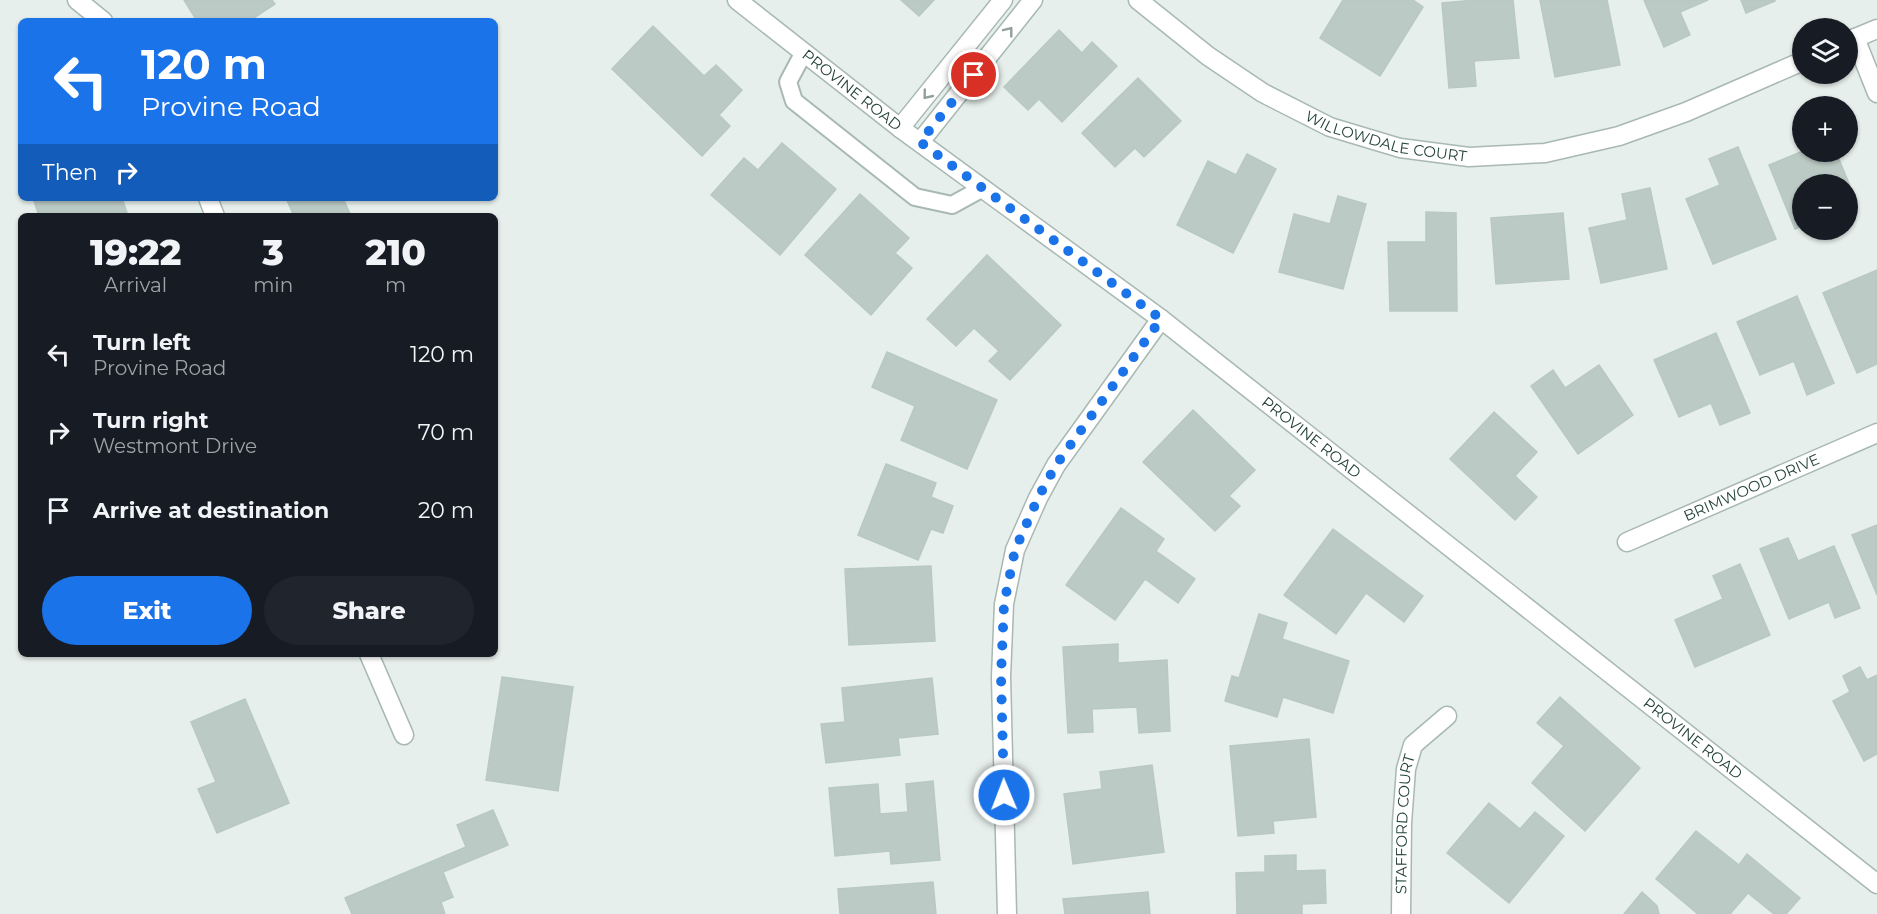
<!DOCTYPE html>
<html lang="en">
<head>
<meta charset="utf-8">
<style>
  body { margin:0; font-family:Montserrat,sans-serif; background:#20242c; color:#f1f3f6; height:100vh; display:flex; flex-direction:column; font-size:22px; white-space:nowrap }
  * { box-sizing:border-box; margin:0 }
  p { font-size:20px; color:#9ea1a6 }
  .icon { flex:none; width:33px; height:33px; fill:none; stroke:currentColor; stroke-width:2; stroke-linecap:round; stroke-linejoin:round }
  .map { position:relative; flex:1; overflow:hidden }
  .panel { position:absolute; left:18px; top:213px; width:480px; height:444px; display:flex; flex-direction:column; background:#171b24; border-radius:9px; box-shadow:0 2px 4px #0004 }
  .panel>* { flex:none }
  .top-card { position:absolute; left:18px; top:18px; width:480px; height:183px; border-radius:9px; box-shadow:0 2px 4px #0004; background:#1a73e8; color:#fff; overflow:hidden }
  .controls { position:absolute; left:1792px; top:18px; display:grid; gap:12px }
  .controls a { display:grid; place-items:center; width:66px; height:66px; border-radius:50%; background:#171b24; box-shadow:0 2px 4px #0004; font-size:30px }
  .pin { position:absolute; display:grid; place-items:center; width:51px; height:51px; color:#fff; margin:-26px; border:3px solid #fff; border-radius:50%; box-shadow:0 2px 6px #0007 }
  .me { position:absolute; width:66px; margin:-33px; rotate:359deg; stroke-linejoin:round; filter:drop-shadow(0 0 4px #0008) }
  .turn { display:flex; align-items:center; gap:21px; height:126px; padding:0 24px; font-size:27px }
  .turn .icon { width:78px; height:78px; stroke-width:2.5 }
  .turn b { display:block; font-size:42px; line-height:51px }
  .then { display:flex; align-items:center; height:57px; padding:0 24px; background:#0003; gap:12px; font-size:22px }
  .eta { display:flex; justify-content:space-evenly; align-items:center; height:102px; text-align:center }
  .eta b { font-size:36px; font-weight:800; line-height:42px }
  .primary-button { display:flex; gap:12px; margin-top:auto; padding:12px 24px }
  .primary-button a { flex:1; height:69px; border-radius:36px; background:#1a73e8; color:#fff; font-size:24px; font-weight:800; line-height:69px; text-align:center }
  .primary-button a+a { background:#20242c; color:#f1f3f6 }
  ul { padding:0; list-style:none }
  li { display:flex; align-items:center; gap:18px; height:78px; padding:0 24px }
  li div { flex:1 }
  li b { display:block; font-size:22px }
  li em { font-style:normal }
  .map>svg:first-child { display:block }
</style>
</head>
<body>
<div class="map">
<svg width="1877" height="914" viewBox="0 0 1877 914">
  <rect width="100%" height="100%" fill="#e6efeb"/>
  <g fill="#bbcac4" stroke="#b8c9c2" stroke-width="1.5">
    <path d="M184,0H272L275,4L249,21H197Z"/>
    <path d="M901,0H934L919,16Z"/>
    <path d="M1343,0H1413L1423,7L1380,76L1320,38Z"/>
    <path d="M1475,0H1513L1519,58L1474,61L1476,86L1449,88L1442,3Z"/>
    <path d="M1540,0H1607L1620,65L1555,77Z"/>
    <path d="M1644,0H1708L1680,12L1690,35L1664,47Z"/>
    <path d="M1741,0H1774L1775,1L1746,13Z"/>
    <path d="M653,26L704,76L716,65L742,90L719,115L730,126L702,156L612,69Z"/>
    <path d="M1059,30L1082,53L1092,42L1117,66L1062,122L1039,99L1028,110L1004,87Z"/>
    <path d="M1138,78L1181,121L1144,157L1135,148L1115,167L1082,133Z"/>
    <path d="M1803,124V147L1795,127Z"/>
    <path d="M782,143L836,189L780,255L711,195L744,158L758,170Z"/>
    <path d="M1738,147L1776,239L1713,264L1686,199L1720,185L1709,159Z"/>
    <path d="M1803,151L1836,152L1850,186L1803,184V226L1795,229L1769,165Z"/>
    <path d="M1247,154L1276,169L1233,253L1177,225L1208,161L1236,175Z"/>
    <path d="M1650,188L1667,269L1601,283L1589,228L1627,220L1622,194Z"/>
    <path d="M860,194L909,238L895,253L912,268L871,315L805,255Z"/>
    <path d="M1338,196L1366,204L1343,289L1279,272L1294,214L1330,224Z"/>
    <path d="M33,198H122L128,216H39Z"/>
    <path d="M286,198H343L351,216H294Z"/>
    <path d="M1426,212L1456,213L1457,311H1390L1388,242H1426Z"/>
    <path d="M1563,213L1569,279L1496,284L1491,218Z"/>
    <path d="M987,255L1061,325L1010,380L989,361L999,351L974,328L956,346L927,319Z"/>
    <path d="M1877,270V364L1857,373L1823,293Z"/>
    <path d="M1797,296L1834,383L1807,395L1794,361L1760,375L1737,322Z"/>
    <path d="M1716,333L1750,413L1720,425L1711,403L1679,417L1654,360Z"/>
    <path d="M887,352L997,400L967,469L901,440L915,406L872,387Z"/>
    <path d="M1599,365L1633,415L1578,454L1531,386L1553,370L1565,388Z"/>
    <path d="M1193,410L1255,470L1229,496L1240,506L1215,531L1143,462Z"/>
    <path d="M1494,412L1537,452L1515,476L1537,497L1515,520L1450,459Z"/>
    <path d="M886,464L936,483L931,497L953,506L943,533L931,529L918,560L858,535Z"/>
    <path d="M1121,508L1164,539L1156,551L1195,579L1178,603L1145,579L1115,620L1066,585Z"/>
    <path d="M1877,525V595L1852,535Z"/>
    <path d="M1333,529L1423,596L1404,622L1366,593L1336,634L1284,595Z"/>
    <path d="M1788,538L1798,561L1834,546L1860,608L1835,618L1829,602L1789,619L1760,549Z"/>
    <path d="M1740,564L1770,635L1695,667L1675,620L1723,599L1713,576Z"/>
    <path d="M931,566L935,641L849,645L845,569Z"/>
    <path d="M1259,614L1287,623L1282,639L1349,661L1333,713L1283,697L1277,717L1225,701L1232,676L1239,678Z"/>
    <path d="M1118,644V663L1167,660L1170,731L1139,733L1137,707L1092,709L1093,732L1068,733L1063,647Z"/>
    <path d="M1860,667L1867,680L1877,675V754L1864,761L1833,701L1850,692L1843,676Z"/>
    <path d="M502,677L573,687L558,791L486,780Z"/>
    <path d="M932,678L938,734L898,738L900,755L826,763L821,724L845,722L842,688Z"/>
    <path d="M1560,697L1640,768L1585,831L1532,783L1564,746L1537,723Z"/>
    <path d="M245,699L289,803L217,833L198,789L216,782L191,722Z"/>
    <path d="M1309,739L1316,817L1273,821L1274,833L1238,836L1230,746Z"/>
    <path d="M1152,765L1164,852L1073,864L1064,794L1102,789L1100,772Z"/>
    <path d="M933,781L940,860L891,864L890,851L835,856L829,788L878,784L880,814L908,812L906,784Z"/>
    <path d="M1489,803L1520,829L1535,812L1564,836L1509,903L1447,853Z"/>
    <path d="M493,810L508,845L443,872L453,897L441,902L445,914H352L345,898L466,847L457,825Z"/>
    <path d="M1696,831L1739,865L1747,854L1800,898L1786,914H1774L1748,893L1730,914H1698L1656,879Z"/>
    <path d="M1296,855V871L1325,870L1326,903L1302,904V914H1237L1236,873L1265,872V856Z"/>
    <path d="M933,882L936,914H840L838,889Z"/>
    <path d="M1148,892L1150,914H1065L1063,899Z"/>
    <path d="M1642,892L1657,906L1659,914H1624Z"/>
  </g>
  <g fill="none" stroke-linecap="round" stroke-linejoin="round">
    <g stroke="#a8b8b2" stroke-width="20">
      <path id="lane" d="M804,52L788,82L794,101L915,197L952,205L983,188"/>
    </g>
    <g stroke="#a8b8b2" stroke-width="21">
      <g id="street">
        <path d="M77,0L103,21"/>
        <path id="s1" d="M737,0L900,128L1161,319L1877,884"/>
        <path id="s2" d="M1138,0L1208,56L1263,93L1330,127L1400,148L1469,157L1545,153L1619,136L1686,112L1803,61"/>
        <path d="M1855,38L1877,93"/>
        <path d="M1848,41L1877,29"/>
        <path d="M900,128L1003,0"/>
        <path d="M920,142L1033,0"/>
        <path d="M208,198L215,216"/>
        <path id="s3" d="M1627,542L1877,433"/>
        <path d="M369,654L404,735"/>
        <path d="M1007,914L1001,677L1004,604L1015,550L1038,498L1056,465L1161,319"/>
        <path id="s4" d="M1401,914L1402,823L1406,769L1413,745L1447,716"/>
      </g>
    </g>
    <use href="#lane" stroke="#fff" stroke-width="16"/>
    <use href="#street" stroke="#fff" stroke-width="18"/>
  </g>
  <defs><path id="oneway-chevron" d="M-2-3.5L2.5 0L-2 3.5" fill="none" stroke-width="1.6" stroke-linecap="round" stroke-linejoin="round" transform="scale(1.5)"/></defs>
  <g stroke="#92a09c">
    <use href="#oneway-chevron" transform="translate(1009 31) rotate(-52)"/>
    <use href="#oneway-chevron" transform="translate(927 95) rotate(129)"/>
  </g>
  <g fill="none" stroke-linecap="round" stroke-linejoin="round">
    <path stroke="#1a73e8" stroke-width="10" stroke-dasharray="0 18" d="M974,75L920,142L1161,319L1056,465L1038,498L1015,550L1004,604L1001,676L1004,795"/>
  </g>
  <g text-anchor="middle" stroke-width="5" stroke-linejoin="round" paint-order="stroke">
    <g font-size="15" fill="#24423a" stroke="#f7fbf9">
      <text dy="5" stroke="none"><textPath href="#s1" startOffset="146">PROVINE ROAD</textPath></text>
      <text dy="5" stroke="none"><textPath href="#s2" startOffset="288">WILLOWDALE COURT</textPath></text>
      <text dy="5" stroke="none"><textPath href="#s1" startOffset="722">PROVINE ROAD</textPath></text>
      <text dy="5" stroke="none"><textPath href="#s3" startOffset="136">BRIMWOOD DRIVE</textPath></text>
      <text dy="5" stroke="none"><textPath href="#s1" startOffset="1208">PROVINE ROAD</textPath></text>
      <text dy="5" stroke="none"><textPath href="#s4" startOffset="90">STAFFORD COURT</textPath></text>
    </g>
  </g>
</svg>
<div class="controls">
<a><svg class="icon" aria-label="layers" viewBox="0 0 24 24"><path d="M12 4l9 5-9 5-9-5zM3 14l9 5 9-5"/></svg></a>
<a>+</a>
<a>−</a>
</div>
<div class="pin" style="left:974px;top:75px;background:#d93025"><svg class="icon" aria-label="arrive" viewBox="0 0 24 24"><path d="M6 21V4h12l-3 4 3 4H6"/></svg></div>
<svg class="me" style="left:1004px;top:795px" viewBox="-20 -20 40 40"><circle r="17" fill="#1a73e8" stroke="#fff" stroke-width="3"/><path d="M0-11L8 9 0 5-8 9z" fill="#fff"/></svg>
<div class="top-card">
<div class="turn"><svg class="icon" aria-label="left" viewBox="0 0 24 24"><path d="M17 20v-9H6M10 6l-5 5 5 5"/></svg><div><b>120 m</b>Provine Road</div></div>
<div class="then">Then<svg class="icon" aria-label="right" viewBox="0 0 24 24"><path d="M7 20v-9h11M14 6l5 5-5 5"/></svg></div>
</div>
<section class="panel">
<div class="eta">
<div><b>19:22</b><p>Arrival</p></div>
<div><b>3</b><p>min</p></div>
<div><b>210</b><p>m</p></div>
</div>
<ul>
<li><svg class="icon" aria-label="left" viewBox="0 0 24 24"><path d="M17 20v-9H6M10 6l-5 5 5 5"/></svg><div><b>Turn left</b><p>Provine Road</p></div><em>120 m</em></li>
<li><svg class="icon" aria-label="right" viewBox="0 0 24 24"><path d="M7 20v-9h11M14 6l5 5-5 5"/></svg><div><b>Turn right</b><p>Westmont Drive</p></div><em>70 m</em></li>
<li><svg class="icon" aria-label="arrive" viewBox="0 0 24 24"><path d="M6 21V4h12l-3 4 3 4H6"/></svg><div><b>Arrive at destination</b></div><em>20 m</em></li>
</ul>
<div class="primary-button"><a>Exit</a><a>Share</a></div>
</section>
</div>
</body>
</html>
